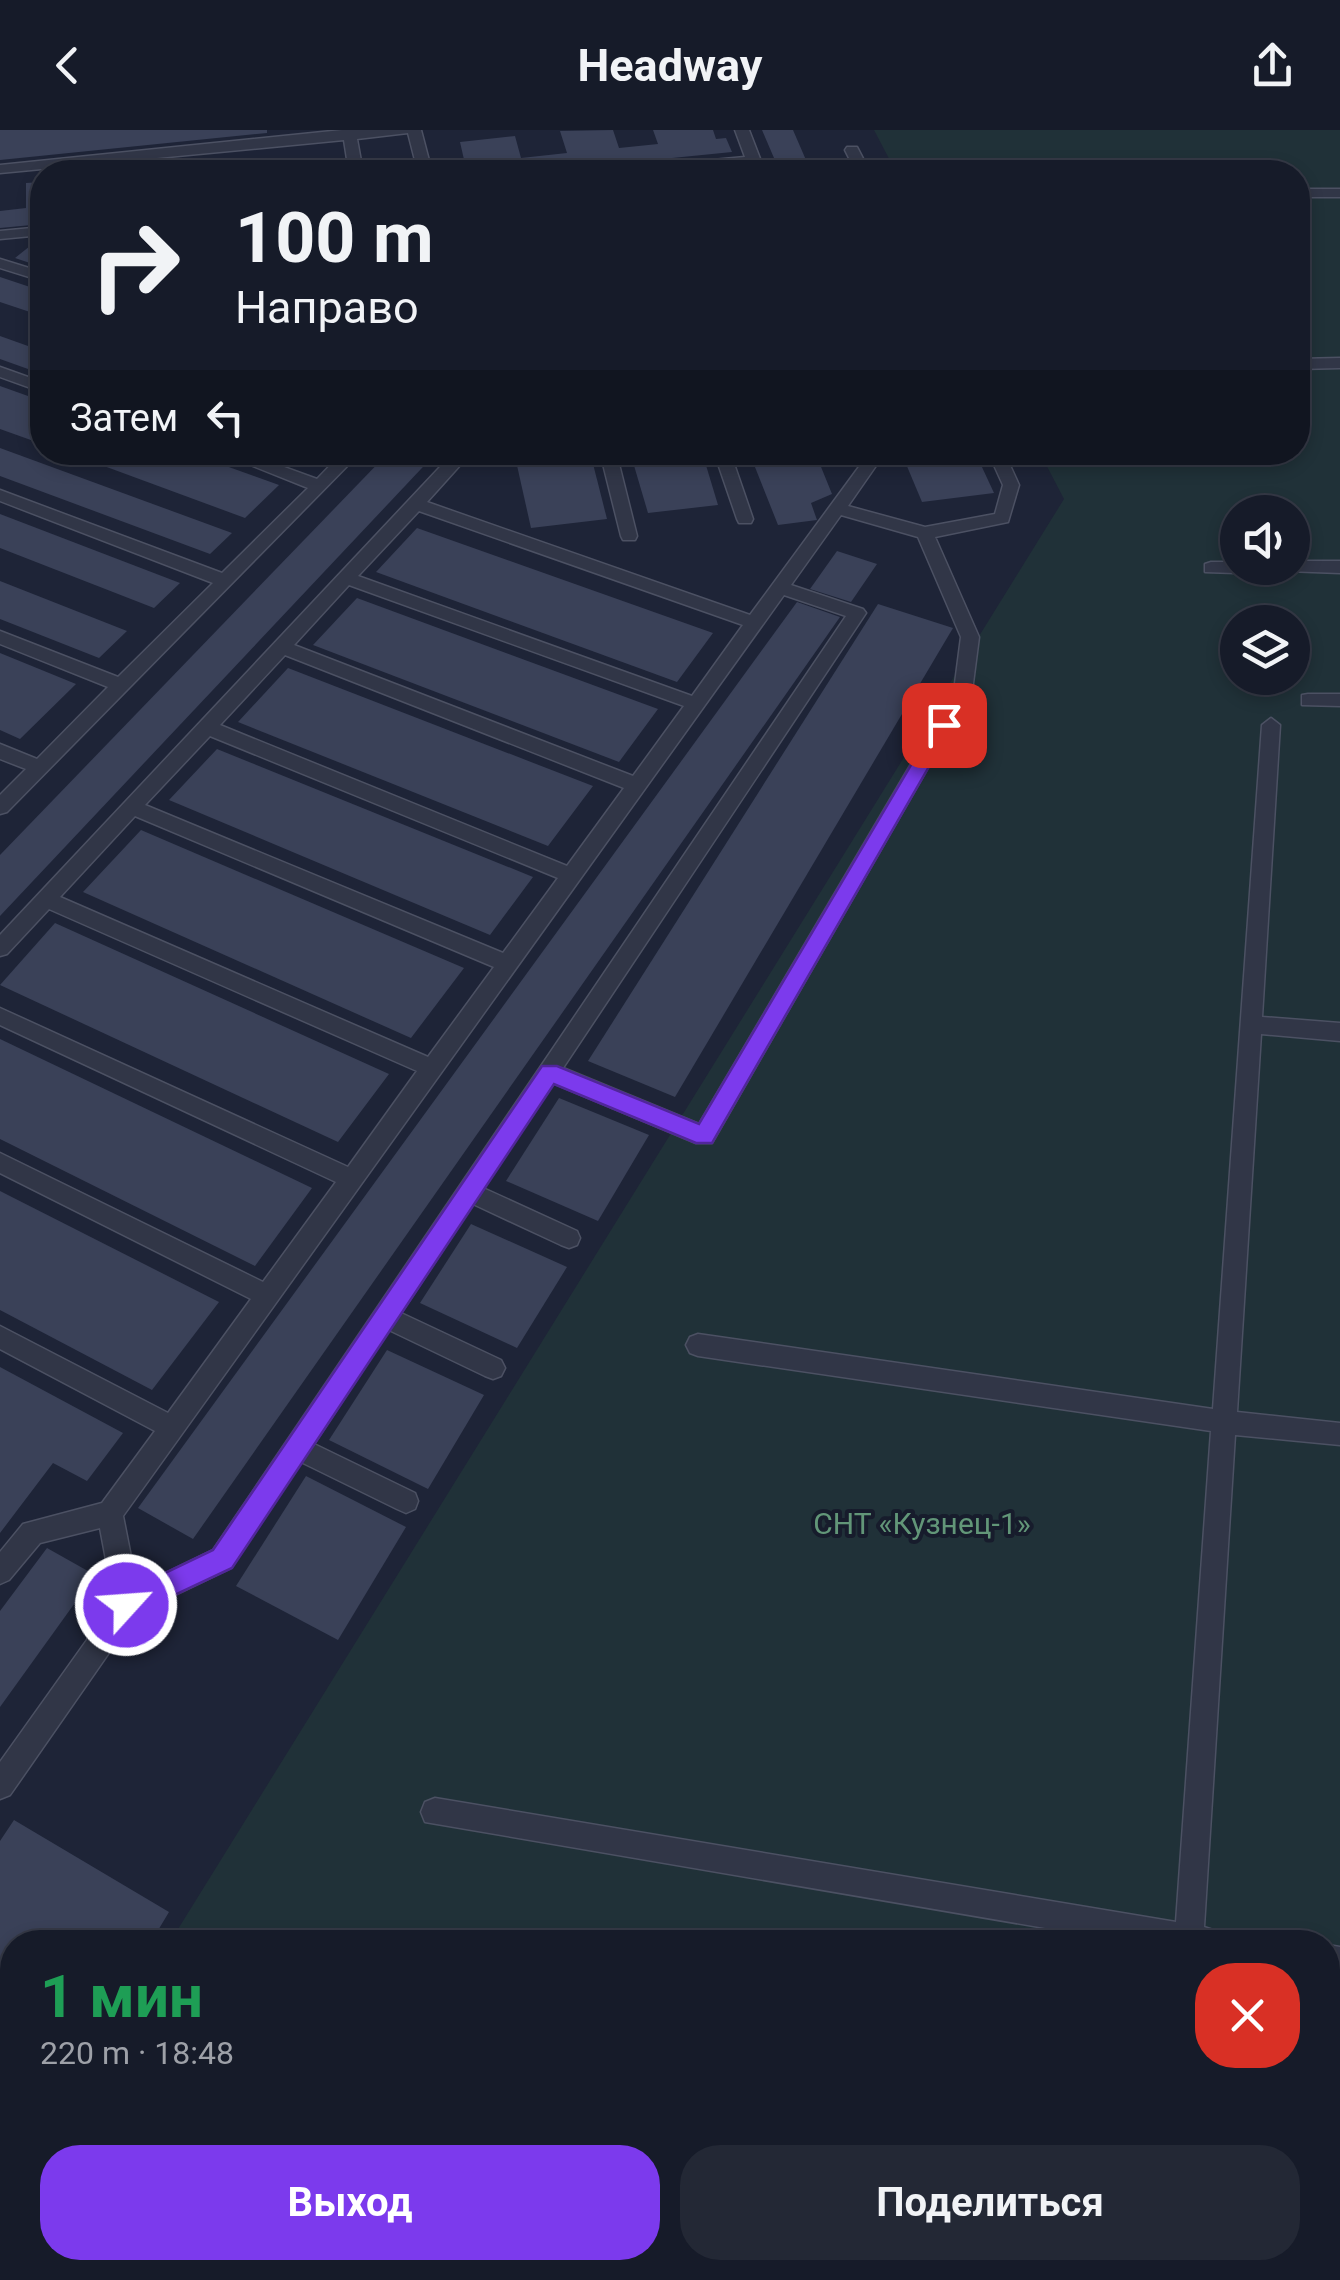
<!DOCTYPE html>
<html lang="ru">
<head>
<meta charset="utf-8">
<style>
  body { margin:0; font-family:Roboto,sans-serif; background:#232835; color:#f1f3f6; height:100vh; display:flex; flex-direction:column; font-size:38px; white-space:nowrap }
  * { box-sizing:border-box; margin:0 }
  p { font-size:32px; color:#9ea1a8 }
  .icon { flex:none; width:55px; height:55px; fill:none; stroke:currentColor; stroke-width:2; stroke-linecap:round; stroke-linejoin:round }
  .map { position:relative; flex:1; overflow:hidden }
  .side { position:absolute; left:0px; top:1800px; width:1340px; height:350px; display:flex; flex-direction:column; background:#161b29; border-radius:40px 40px 0 0; box-shadow:0 5px 15px #0003,0 0 0 2px #353946 }
  .side>* { flex:none }
  .guide { position:absolute; left:30px; top:30px; width:1280px; height:305px; border-radius:40px; box-shadow:0 5px 15px #0003,0 0 0 2px #353946; background:#161b29; color:#f1f3f6; overflow:hidden }
  .fabs { position:absolute; left:1220px; top:365px; display:grid; gap:20px }
  .fabs a { display:grid; place-items:center; width:90px; height:90px; border-radius:50%; background:#161b29; box-shadow:0 5px 15px #0003,0 0 0 2px #353946; font-size:50px }
  .pin { position:absolute; display:grid; place-items:center; width:85px; height:85px; color:#fff; margin:-42px; border-radius:20px; box-shadow:0 5px 15px #0006 }
  .me { position:absolute; width:110px; margin:-55px; rotate:64deg; stroke-linejoin:round; filter:drop-shadow(0 0 8px #0008) }
  .turn { display:flex; align-items:center; gap:35px; height:210px; padding:0 40px; font-size:45px }
  .turn .icon { width:130px; height:130px; stroke-width:2.5 }
  .turn b { display:block; font-size:70px; line-height:85px }
  .then { display:flex; align-items:center; height:95px; padding:0 40px; background:#0003; gap:20px; font-size:38px }
  .round { display:grid; place-items:center; flex:none; width:105px; height:105px; border-radius:40px; background:#232835 }
  .summary { display:flex; align-items:center; justify-content:space-between; height:170px; padding:0 40px }
  h1 { font-size:60px; font-weight:700; line-height:75px; color:#1e9e55 }
  .cta { display:flex; gap:20px; margin-top:auto; padding:20px 40px }
  .cta a { flex:1; height:115px; border-radius:40px; background:#7c3aed; color:#fff; font-size:40px; font-weight:700; line-height:115px; text-align:center }
  .cta a+a { background:#232835; color:#f1f3f6 }
  header { display:flex; justify-content:space-between; align-items:center; height:130px; padding:0 40px; background:#161b29; font-size:45px; font-weight:700 }
  .map>svg:first-child { display:block }
</style>
</head>
<body>
<header><svg class="icon" aria-label="back" viewBox="0 0 24 24"><path d="M15 5l-7 7 7 7"/></svg>Headway<svg class="icon" aria-label="share" viewBox="0 0 24 24"><path d="M12 15V3M7 8l5-5 5 5M5 13v7h14v-7"/></svg></header>
<div class="map">
<svg width="1340" height="2150" viewBox="0 0 1340 2150">
  <rect width="100%" height="100%" fill="#1e2437"/>
  <path fill="#203138" fill-rule="evenodd" d="M874,0H1340V2150H0V2087L12,2066V2138H1328V1812H170L1064,369L1040,323L1298,322V42H896ZM1238,382H1292V438H1238ZM1238,492H1292V548H1238Z"/>
  <g fill="#3a4158">
    <path d="M0,0H267V3L0,30Z"/>
    <path d="M613,0L619,18L658,14L653,0H713L716,9L726,8L732,22L533,42H443L442,37L465,34L460,12L515,6L521,28L567,23L560,1Z"/>
    <path d="M762,0H793L809,37L840,34L844,42H780Z"/>
    <path d="M337,28L339,42H308L306,31Z"/>
    <path d="M410,29L413,42H381L380,32Z"/>
    <path d="M273,34L274,42H214V40Z"/>
    <path d="M42,52V94L0,98V81L26,78V53Z"/>
    <path d="M40,108L42,137L15,128Z"/>
    <path d="M0,147L42,161V186L0,172Z"/>
    <path d="M0,206L42,221V244L0,229Z"/>
    <path d="M0,256L42,271V314L0,299Z"/>
    <path d="M0,318L232,403L210,424L0,346Z"/>
    <path d="M66,322H187L279,355L245,388Z"/>
    <path d="M268,322H310L298,334Z"/>
    <path d="M389,322H437L0,786V725Z"/>
    <path d="M514,322H590L607,389L531,398Z"/>
    <path d="M630,322H702L718,375L648,383Z"/>
    <path d="M749,322H815L832,364L811,373L817,390L778,395Z"/>
    <path d="M901,322H975L994,363L922,372Z"/>
    <path d="M0,384L180,453L154,478L0,418Z"/>
    <path d="M417,398L713,503L677,552L376,442Z"/>
    <path d="M837,421L877,434L851,472L810,459Z"/>
    <path d="M0,451L127,501L99,528L0,489Z"/>
    <path d="M357,468L658,579L619,632L313,515Z"/>
    <path d="M797,472L840,487L193,1409L138,1378Z"/>
    <path d="M878,474L953,498L675,967L588,931Z"/>
    <path d="M0,523L76,554L20,609L0,600Z"/>
    <path d="M288,538L593,656L548,716L238,592Z"/>
    <path d="M217,619L533,747L490,805L169,670Z"/>
    <path d="M141,700L464,838L411,908L83,762Z"/>
    <path d="M55,793L389,944L338,1012L0,855Z"/>
    <path d="M0,909L312,1058L255,1136L0,1009Z"/>
    <path d="M559,968L649,1005L598,1091L506,1051Z"/>
    <path d="M0,1061L219,1172L152,1260L0,1180Z"/>
    <path d="M471,1094L567,1137L517,1218L420,1173Z"/>
    <path d="M387,1220L484,1265L428,1359L329,1310Z"/>
    <path d="M0,1237L123,1303L87,1351L53,1333L0,1403Z"/>
    <path d="M306,1346L406,1397L338,1510L236,1456Z"/>
    <path d="M47,1418L95,1445L0,1577V1481Z"/>
    <path d="M14,1690L169,1782L151,1812H12V1852L0,1844V1711Z"/>
    <path d="M0,1940L12,1948V2036L0,2057Z"/>
  </g>
  <g fill="none" stroke-linecap="round" stroke-linejoin="round">
    <g stroke="#4c5163" stroke-width="3">
      <g id="service">
        <path d="M342,0H421L432,42H418L408,3L357,9L363,42H349L344,10L0,43V35Z"/>
        <path d="M735,0H749L764,39L762,42H752L748,35L665,42H619L626,38L745,27Z"/>
        <path d="M847,17H857L870,42H856L845,20Z"/>
        <rect x="1298" y="59" width="42" height="8"/>
        <path d="M42,97V105L0,109V101Z"/>
        <path d="M0,129L42,142V151L0,138Z"/>
        <path d="M1340,228V238L1298,239V229Z"/>
        <path d="M0,237L42,252V262L0,247Z"/>
        <path d="M218,322H243L317,349L343,322H361L7,682L0,684V665L26,639L0,629V614L37,629L108,557L0,514V501L118,547L213,453L0,371V360L222,443L308,358Z"/>
        <path d="M454,322H472L427,372L750,485L864,330L861,322H877L880,330L848,376L925,397L995,384L1003,355L988,322H1004L1019,355L1008,392L935,407L979,507L972,561L712,1013H696L553,953L483,1058L577,1101L580,1108L577,1115L569,1118L561,1115L473,1074L401,1183L501,1230L505,1238L501,1246L493,1249L485,1246L389,1200L314,1314L415,1363L418,1371L415,1379L406,1383L397,1379L301,1332L231,1438L136,1484L10,1665L0,1669V1632L114,1472L100,1398L40,1413L9,1450L0,1454V1422L23,1394L102,1373L155,1301L0,1219V1196L168,1283L251,1169L0,1043V1023L263,1152L336,1052L0,895V878L348,1037L417,941L49,779L7,824L0,826V805ZM419,381L743,495L692,566L358,446ZM841,385L918,407L961,507L954,561L699,994L563,938L866,483L863,479L791,455ZM349,455L684,576L633,646L294,515ZM784,465L846,486L213,1420L137,1457L123,1386ZM285,525L624,658L567,736L220,595ZM210,606L558,748L503,823L145,675ZM135,686L494,837L428,927L60,767Z"/>
        <path d="M600,322H616L637,406L635,410H623L621,406Z"/>
        <path d="M714,322H730L753,389L751,393H739L737,389Z"/>
        <path d="M1292,431H1340V443L1286,441L1284,438H1292Z"/>
        <path d="M1211,432H1238V438H1274L1265,444L1205,442V434Z"/>
        <path d="M1308,564H1340V576L1302,575V565Z"/>
        <path d="M1271,588L1280,595L1262,887L1340,893V911L1261,904L1237,1282L1340,1293V1315L1235,1305L1204,1797L1219,1802L1223,1812H1127L425,1692L421,1682L425,1672L435,1668L1176,1792L1211,1301L698,1226L690,1223L686,1215L690,1207L698,1204L1213,1279L1262,595Z"/>
        <path d="M1328,1815L1340,1817V1845L1328,1843Z"/>
        <path d="M0,1873L12,1879V1911L0,1905Z"/>
        <path d="M1154,2138H1185V2150H1153Z"/>
      </g>
    </g>
    <use href="#service" fill="#313647" fill-rule="evenodd"/>
  </g>
  <path fill="#7c3aed" stroke="#51269a" stroke-width="2.5" d="M944,589L953,595L712,1013H696L554,954L232,1438L126,1488L117,1484L113,1475L117,1466L213,1420L542,936H557L699,994L937,591Z"/>
  <g text-anchor="middle" stroke-width="8" stroke-linejoin="round" paint-order="stroke">
    <g font-size="30" fill="#629678" stroke="#171c2c">
      <text x="922" y="1404">СНТ «Кузнец-1»</text>
    </g>
  </g>
</svg>
<div class="fabs">
<a><svg class="icon" aria-label="sound" viewBox="0 0 24 24"><path d="M4 9h4l5-4v14l-5-4H4zM17 9q2 3 0 6"/></svg></a>
<a><svg class="icon" aria-label="layers" viewBox="0 0 24 24"><path d="M12 4l9 5-9 5-9-5zM3 14l9 5 9-5"/></svg></a>
</div>
<div class="pin" style="left:944px;top:595px;background:#d93025"><svg class="icon" aria-label="arrive" viewBox="0 0 24 24"><path d="M6 21V4h12l-3 4 3 4H6"/></svg></div>
<svg class="me" style="left:126px;top:1475px" viewBox="-20 -20 40 40"><circle r="17" fill="#7c3aed" stroke="#fff" stroke-width="3"/><path d="M0-11L8 9 0 5-8 9z" fill="#fff"/></svg>
<div class="guide">
<div class="turn"><svg class="icon" aria-label="right" viewBox="0 0 24 24"><path d="M7 20v-9h11M14 6l5 5-5 5"/></svg><div><b>100 m</b>Направо</div></div>
<div class="then">Затем<svg class="icon" aria-label="left" viewBox="0 0 24 24"><path d="M17 20v-9H6M10 6l-5 5 5 5"/></svg></div>
</div>
<section class="side">
<div class="summary"><div><h1>1 мин</h1><p>220 m · 18:48</p></div><a class="round" style="background:#d93025;color:#fff"><svg class="icon" aria-label="close" viewBox="0 0 24 24"><path d="M6 6l12 12M18 6L6 18"/></svg></a></div>
<div class="cta"><a>Выход</a><a>Поделиться</a></div>
</section>
</div>
</body>
</html>
